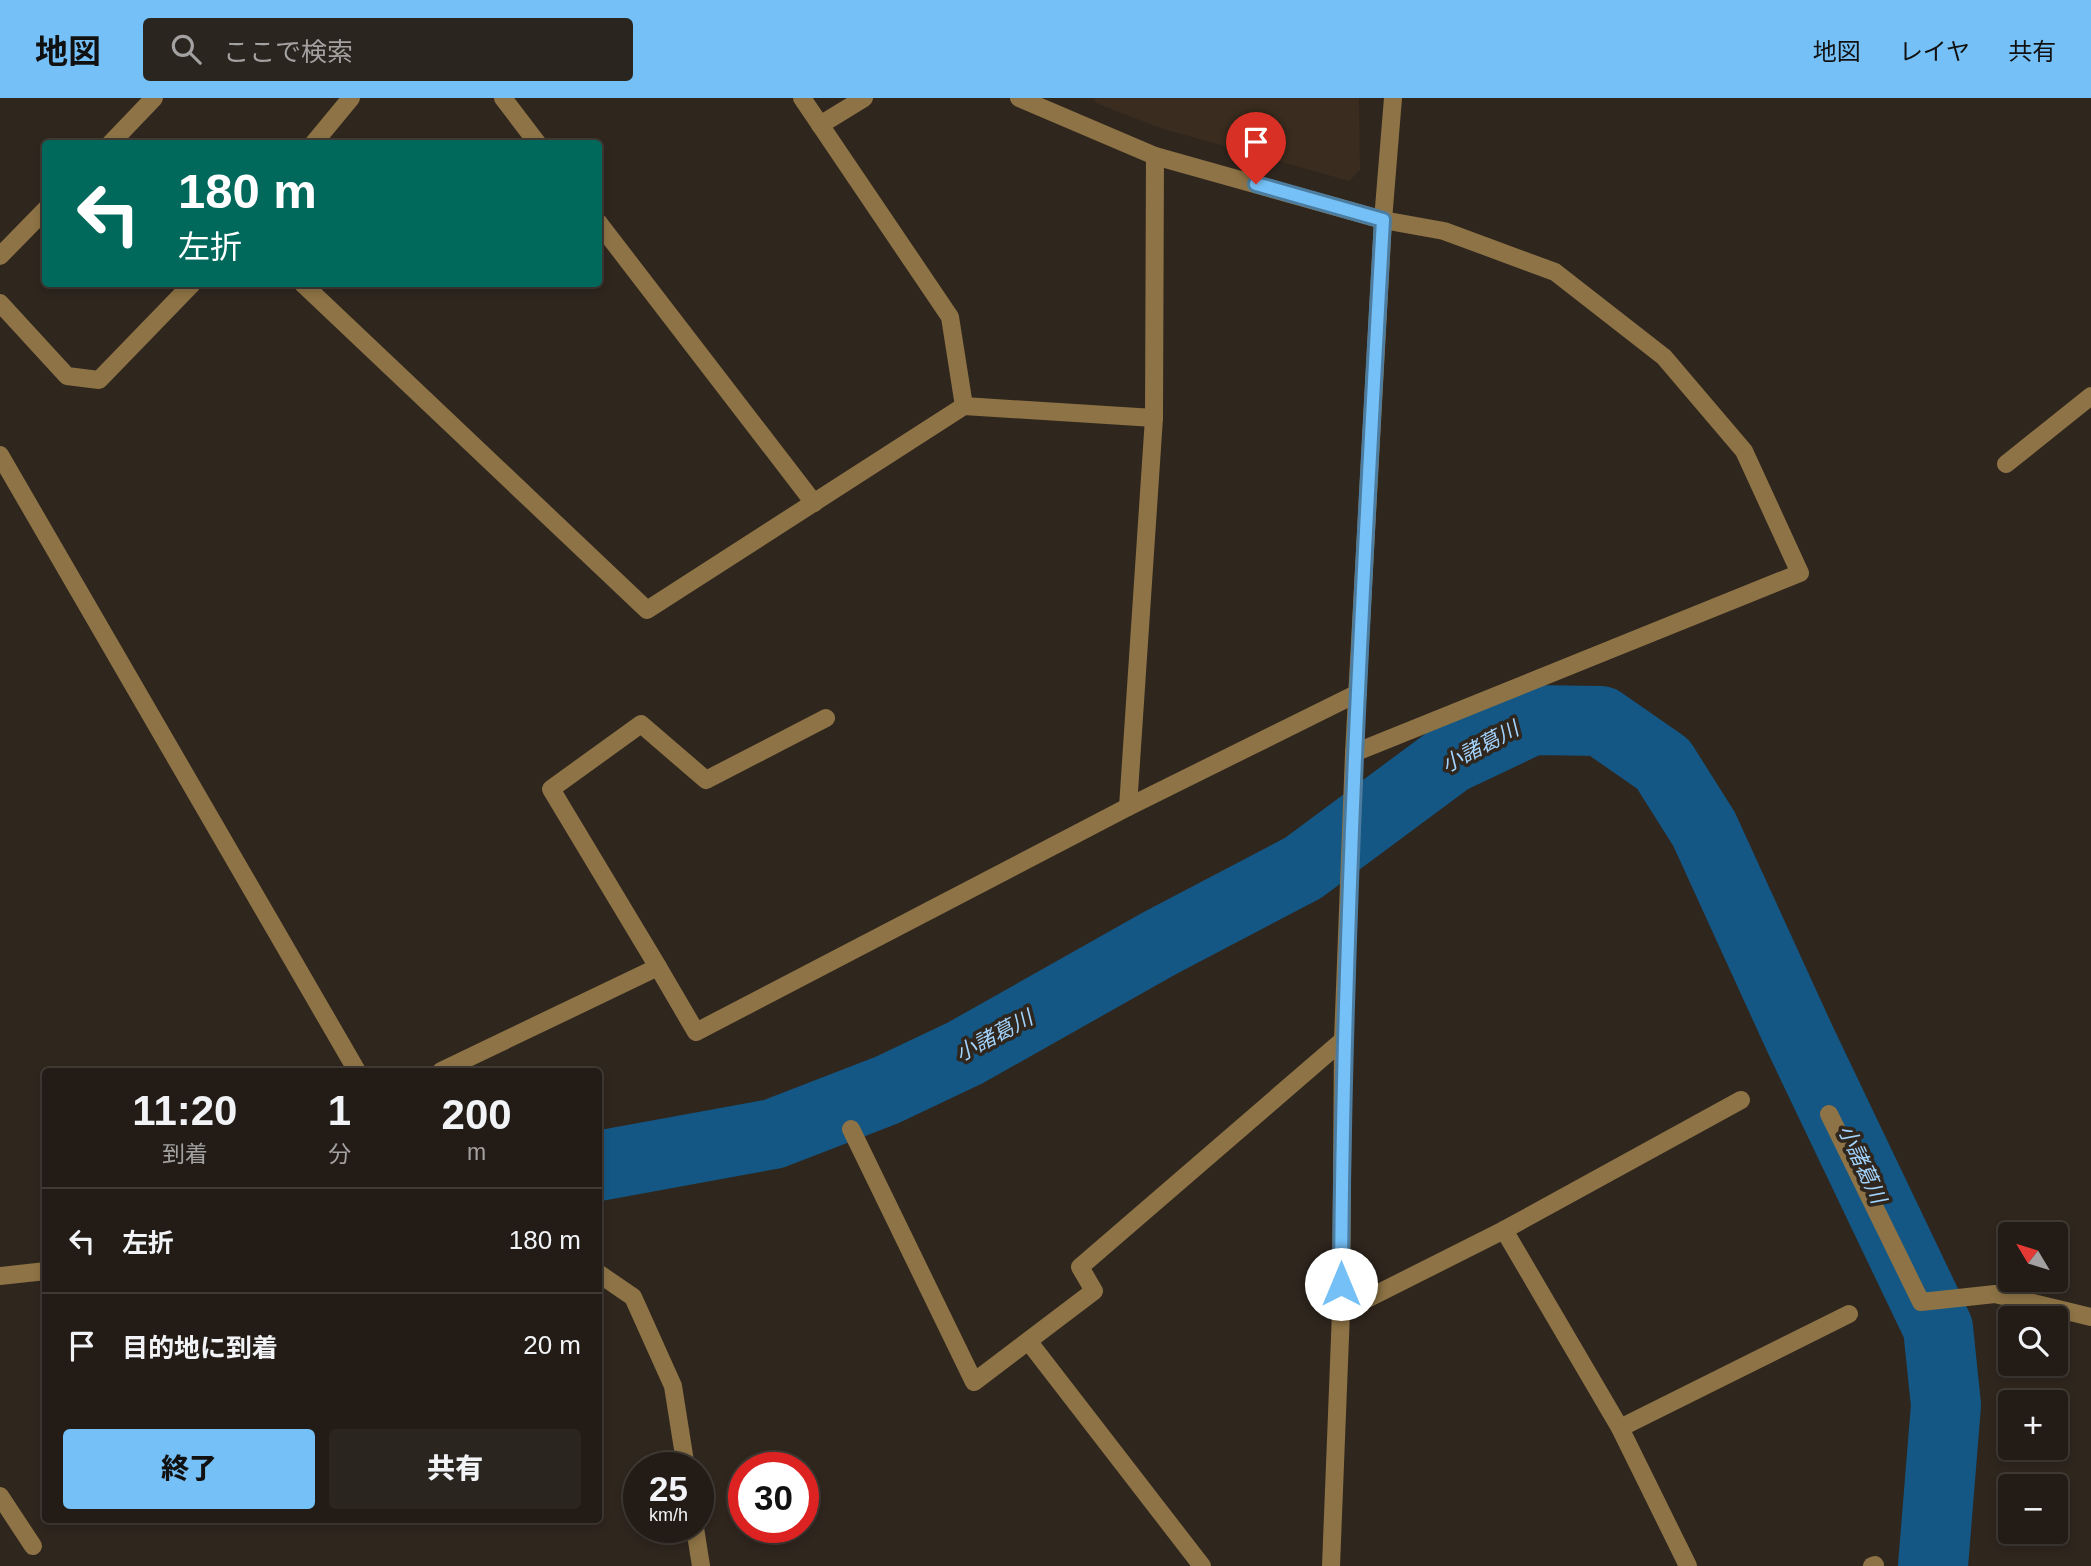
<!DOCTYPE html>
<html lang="ja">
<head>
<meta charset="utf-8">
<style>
  body { margin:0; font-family:Arial,"Noto Sans JP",sans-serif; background:#2b251f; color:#f1f3f6; height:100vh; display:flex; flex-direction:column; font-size:26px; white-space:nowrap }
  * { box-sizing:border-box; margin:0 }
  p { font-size:23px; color:#a3a1a1 }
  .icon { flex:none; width:38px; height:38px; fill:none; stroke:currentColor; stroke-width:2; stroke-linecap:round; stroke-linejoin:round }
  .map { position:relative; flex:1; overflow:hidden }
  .panel { position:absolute; left:42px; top:970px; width:560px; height:455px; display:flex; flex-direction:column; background:#231c16; border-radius:7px; box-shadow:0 4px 10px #0003,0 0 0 2px #403a35 }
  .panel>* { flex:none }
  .guide { position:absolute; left:42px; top:42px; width:560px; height:147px; border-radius:7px; box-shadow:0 4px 10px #0003,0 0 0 2px #403a35; background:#00695c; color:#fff; overflow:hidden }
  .needle { width:46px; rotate:308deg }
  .controls { position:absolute; left:1998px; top:1124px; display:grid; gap:14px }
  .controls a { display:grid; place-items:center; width:70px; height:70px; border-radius:7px; background:#231c16; box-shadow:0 4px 10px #0003,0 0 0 2px #403a35; font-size:35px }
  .speed { position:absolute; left:623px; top:1354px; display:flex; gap:14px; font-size:35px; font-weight:700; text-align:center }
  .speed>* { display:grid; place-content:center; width:91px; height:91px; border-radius:50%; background:#231c16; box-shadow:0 4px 10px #0003,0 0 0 2px #403a35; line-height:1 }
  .speed small { font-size:18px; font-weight:400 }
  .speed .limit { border:10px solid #d22; background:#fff; color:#111 }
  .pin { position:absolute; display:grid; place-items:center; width:60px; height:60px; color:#fff; margin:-72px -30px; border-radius:50% 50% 50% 0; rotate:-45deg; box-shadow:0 0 7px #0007 }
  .pin .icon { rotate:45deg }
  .me { position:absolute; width:77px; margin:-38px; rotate:0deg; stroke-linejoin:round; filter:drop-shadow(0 0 5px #0008) }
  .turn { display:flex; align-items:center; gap:24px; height:147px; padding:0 21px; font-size:32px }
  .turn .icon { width:91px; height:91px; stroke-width:2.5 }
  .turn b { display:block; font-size:49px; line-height:60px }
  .eta { display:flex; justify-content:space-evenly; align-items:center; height:119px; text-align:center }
  .eta b { font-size:42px; font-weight:800; line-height:49px }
  .button { display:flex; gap:14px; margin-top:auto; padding:14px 21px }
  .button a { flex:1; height:80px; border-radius:7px; background:#75c0f6; color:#111; font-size:28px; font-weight:800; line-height:80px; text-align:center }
  .button a+a { background:#2b251f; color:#f1f3f6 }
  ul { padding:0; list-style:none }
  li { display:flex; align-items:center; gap:21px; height:105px; padding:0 21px; border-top:2px solid #403a35 }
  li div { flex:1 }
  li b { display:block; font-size:26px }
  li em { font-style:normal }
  header { display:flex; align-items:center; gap:42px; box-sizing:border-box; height:98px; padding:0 35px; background:#75c0f6; color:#111 }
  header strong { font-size:33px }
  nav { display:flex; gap:38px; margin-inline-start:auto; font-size:24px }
  .search { width:490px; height:63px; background:#2b251f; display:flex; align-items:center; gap:18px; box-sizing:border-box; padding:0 24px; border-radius:7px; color:#a3a1a1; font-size:26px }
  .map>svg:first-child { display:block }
</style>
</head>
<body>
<header>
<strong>地図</strong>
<div class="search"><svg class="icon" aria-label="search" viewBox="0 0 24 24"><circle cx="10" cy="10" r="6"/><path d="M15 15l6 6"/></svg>ここで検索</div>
<nav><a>地図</a><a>レイヤ</a><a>共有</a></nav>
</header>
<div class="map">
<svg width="2091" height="1468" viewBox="0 0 2091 1468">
  <rect width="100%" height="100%" fill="#2f261e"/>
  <path fill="#3a2d1f" d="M1093,0H1359L1360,72L1349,83L1160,30L1096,5Z"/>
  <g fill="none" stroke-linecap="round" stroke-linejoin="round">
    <path stroke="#145784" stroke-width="70" d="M598,1068L773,1036L887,992L965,955L1160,845L1303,770L1450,661L1532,622L1601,623L1663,666L1704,731L1800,941L1938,1230L1946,1307L1933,1468"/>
    <g stroke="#8d7345" stroke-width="18">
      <path d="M503,0L538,46"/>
      <path d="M802,0L950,219L964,308"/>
      <path d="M1019,0L1155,58L1383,122L1444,133L1555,174L1664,259L1744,353L1800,475L1354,655"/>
      <path d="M820,27L864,0"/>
      <path d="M110,46L154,0"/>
      <path d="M313,46L351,0"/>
      <path d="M598,124L814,405"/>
      <path d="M0,158L46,111"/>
      <path d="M303,186L647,512L964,308L1154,320"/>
      <path d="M0,205L67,278L99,282L192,186"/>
      <path d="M0,357L357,973"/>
      <path d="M2006,366L2091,298"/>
      <path d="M1128,709L1154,320L1155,58"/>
      <path d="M658,869L696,934L1128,709L1358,595"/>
      <path d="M441,973L658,869L551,691L641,626L706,682L826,620"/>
      <path d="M1829,1016L1921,1204L1995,1196L2091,1219"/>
      <path d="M851,1031L974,1284L1094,1193L1080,1169L1343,942"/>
      <path d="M1504,1132L1620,1330L1688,1468"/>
      <path d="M598,1175L633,1199L673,1288L686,1370"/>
      <path d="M0,1178L46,1173"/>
      <path d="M1341,1214L1504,1132L1741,1002"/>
      <path d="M1029,1244L1202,1468"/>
      <path d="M1620,1330L1849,1216"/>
      <path d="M0,1398L33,1448"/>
      <path d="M695,1430L701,1468"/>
      <path d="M1331,1468L1341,1214L1343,942L1354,655L1383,122L1393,0"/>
      <path d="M1872,1468L1875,1467"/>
    </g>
  </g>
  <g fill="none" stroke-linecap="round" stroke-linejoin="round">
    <g stroke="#4c7da0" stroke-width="18">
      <path id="route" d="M1256,86L1383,122C1363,476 1343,831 1341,1186"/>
    </g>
    <use href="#route" stroke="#75c0f6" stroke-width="12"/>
  </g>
  <g text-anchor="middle" stroke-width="7" stroke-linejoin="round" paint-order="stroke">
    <g font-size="21" font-style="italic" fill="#a3d4fd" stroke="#2f261e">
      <text transform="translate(1480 649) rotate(-28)" y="7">小諸葛川</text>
      <text transform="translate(994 938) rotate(-28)" y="7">小諸葛川</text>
      <text transform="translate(1862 1066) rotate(65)" y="7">小諸葛川</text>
    </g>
  </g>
</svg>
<div class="controls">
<a><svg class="needle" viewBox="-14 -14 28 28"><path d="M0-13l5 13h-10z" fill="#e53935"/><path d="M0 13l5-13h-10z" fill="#a3a1a1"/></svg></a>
<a><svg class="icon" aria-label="search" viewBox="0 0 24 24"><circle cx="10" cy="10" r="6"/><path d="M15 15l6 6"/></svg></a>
<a>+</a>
<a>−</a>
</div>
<div class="speed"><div>25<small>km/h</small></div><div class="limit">30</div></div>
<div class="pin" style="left:1256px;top:86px;background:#d93025"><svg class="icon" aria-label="arrive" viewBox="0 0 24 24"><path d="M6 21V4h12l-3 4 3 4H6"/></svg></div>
<svg class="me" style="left:1341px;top:1186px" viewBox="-20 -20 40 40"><circle r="19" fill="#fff"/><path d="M0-13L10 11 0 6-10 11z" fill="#75c0f6"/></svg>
<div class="guide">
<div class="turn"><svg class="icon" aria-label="left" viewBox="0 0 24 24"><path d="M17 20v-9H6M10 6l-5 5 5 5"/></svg><div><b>180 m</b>左折</div></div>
</div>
<section class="panel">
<div class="eta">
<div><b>11:20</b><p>到着</p></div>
<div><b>1</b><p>分</p></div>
<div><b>200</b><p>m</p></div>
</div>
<ul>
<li><svg class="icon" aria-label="left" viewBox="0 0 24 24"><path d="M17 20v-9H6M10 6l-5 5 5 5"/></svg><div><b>左折</b></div><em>180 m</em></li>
<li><svg class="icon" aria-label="arrive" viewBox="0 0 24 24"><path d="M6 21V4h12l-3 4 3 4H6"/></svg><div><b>目的地に到着</b></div><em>20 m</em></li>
</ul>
<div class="button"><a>終了</a><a>共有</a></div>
</section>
</div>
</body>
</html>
